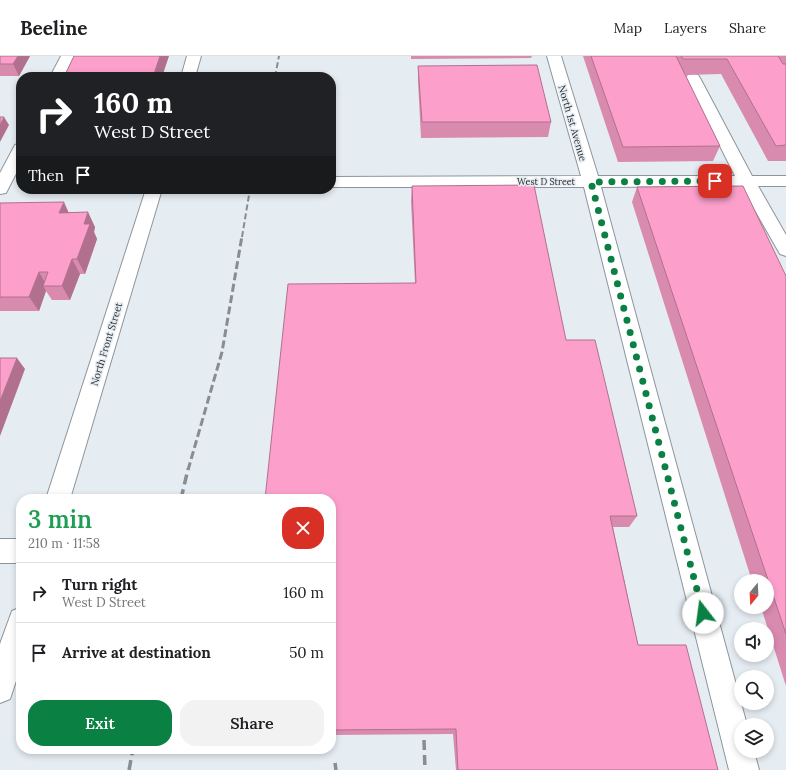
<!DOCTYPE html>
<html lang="en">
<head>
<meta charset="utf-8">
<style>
  body { margin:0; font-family:Lora,serif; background:#f2f2f2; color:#202124; height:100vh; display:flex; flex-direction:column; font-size:15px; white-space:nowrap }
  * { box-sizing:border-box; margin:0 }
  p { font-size:13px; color:#757577 }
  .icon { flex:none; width:22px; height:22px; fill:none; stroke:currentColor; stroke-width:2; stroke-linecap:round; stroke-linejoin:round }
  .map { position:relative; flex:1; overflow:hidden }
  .drawer { position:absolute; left:16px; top:438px; width:320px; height:260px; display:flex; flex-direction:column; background:#fff; border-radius:16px; box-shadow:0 2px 6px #0003 }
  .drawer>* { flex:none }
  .top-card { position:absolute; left:16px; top:16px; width:320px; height:122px; border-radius:16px; box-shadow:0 2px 6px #0003; background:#202124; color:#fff; overflow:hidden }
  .needle { width:26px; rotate:198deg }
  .buttons { position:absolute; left:734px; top:518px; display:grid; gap:8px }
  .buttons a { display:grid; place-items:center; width:40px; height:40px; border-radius:50%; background:#fff; box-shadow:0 2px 6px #0003; font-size:20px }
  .pin { position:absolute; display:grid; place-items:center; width:34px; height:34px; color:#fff; margin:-17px; border-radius:8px; box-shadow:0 2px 6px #0006 }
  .me { position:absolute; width:44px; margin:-22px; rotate:345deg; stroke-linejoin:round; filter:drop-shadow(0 0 3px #0008) }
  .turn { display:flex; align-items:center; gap:14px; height:84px; padding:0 12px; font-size:18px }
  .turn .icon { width:52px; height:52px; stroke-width:2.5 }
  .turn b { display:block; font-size:28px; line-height:34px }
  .then { display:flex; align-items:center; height:38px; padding:0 12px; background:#0003; gap:8px; font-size:15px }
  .round { display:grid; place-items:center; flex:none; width:42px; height:42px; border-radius:16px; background:#f2f2f2 }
  .head { display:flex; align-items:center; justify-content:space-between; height:68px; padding:0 12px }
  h1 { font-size:24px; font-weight:600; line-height:30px; color:#1e9e55 }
  .cta { display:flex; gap:8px; margin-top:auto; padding:8px 12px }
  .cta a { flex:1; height:46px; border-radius:16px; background:#0b8043; color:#fff; font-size:16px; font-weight:600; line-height:46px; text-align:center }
  .cta a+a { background:#f2f2f2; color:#202124 }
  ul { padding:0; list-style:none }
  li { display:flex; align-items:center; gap:12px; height:60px; padding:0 12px; border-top:1px solid #e0e0e0 }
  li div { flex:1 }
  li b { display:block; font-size:15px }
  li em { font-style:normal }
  header { display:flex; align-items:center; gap:24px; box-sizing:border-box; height:56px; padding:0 20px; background:#fff; border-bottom:1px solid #e0e0e0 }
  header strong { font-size:19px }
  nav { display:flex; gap:22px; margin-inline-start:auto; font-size:14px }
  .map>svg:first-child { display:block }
</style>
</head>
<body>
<header>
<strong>Beeline</strong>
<nav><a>Map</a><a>Layers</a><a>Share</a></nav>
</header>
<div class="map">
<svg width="786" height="714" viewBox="0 0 786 714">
  <rect width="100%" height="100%" fill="#e5ecf2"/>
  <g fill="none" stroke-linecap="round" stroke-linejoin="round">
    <g stroke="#8e959a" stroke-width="2">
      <g id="minor">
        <path d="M61,0H75L64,21H50Z"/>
        <path d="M187,0H201L195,21H181Z"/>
        <path d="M547,0H561L598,120H735L686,22L688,19L693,18L698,19L700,22L752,120H786V130H758L786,179V200L780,198L741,130L601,131L747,669H741V695H754L759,714H729L584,131H331V121L581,120Z"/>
        <path d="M21,87V108L6,137L0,138V117L15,89Z"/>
        <path d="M146,133H162L70,443H46Z"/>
        <rect x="0" y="483" width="21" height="24"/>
        <path d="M21,551V610L10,643L0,647V588L12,555Z"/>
      </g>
    </g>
    <use href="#minor" fill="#fff" fill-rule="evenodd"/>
    <g stroke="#898d92" stroke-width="2" stroke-dasharray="6 3" stroke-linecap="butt">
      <path d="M275,21L279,0"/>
      <path d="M242,181L250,133"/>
    </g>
    <path stroke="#898d92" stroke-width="3" stroke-dasharray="8 3.5" stroke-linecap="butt" d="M188,414L222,296L242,180"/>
    <g stroke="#898d92" stroke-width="3.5" stroke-dasharray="10 5" stroke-linecap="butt">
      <path d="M181,443L188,413"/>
      <path d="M424,684L425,714"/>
      <path d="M335,707L336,714"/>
      <path d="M129,714L133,693"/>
    </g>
  </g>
  <g fill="#d98aaf">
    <path d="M0,0H30L19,20H0Z"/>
    <path d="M411,0H532L531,2L411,3Z"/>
    <path d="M583,0H786V105H768L721,18L685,19L720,90L713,105L618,106Z"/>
    <path d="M418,10L551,66L548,81L421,82L418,25Z"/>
    <path d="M412,130L566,284L637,460L629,471H613L638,589L718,714H456L453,678L331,679V443L415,227L411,145Z"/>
    <path d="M637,131L786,220V630L761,551H767V525H752L632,146Z"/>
    <path d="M0,147L69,156L95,171L94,176L97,183L85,218H80L70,244H52L46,235L39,255H0Z"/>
  </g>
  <g fill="#b0708e">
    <path d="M18,0H30L19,20L13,8Z"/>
    <path d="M160,0H169L162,21H153Z"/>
    <path d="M4,61L9,69L0,86V69Z"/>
    <path d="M64,146L71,162L59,157Z"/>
    <path d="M88,156L95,171L94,176L97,183L85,218L77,203L84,168Z"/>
    <path d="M72,203L80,218L70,244L62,230Z"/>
    <path d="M39,216L47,230H43L46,235L39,255L29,241Z"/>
    <path d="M17,302L25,313L0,380V345Z"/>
  </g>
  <g fill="#fca0cb" stroke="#b0708e">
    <path d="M0,0H18L13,8H0Z"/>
    <path d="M74,0H160L153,21H64Z"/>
    <path d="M591,0H676L720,90L623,91Z"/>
    <path d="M681,0H778L783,8H786V89L776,90L727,3H683Z"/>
    <path d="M537,9L551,66H422L418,10Z"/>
    <path d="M0,61H4L0,69Z"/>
    <path d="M534,129L566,284H595L637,460H610L638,589H686L718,714H458L456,673L331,674V443H265L288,228L416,227L412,130Z"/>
    <path d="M743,130L786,220V578L637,131Z"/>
    <path d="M64,146L59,157L88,156L84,168H90L77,203H72L62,230H43L48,216H39L29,241H0V147Z"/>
    <path d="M0,302H17L0,345Z"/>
  </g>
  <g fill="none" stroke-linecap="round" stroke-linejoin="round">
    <path stroke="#0b8043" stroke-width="7" stroke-dasharray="0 12.6" d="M703,557L591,126L715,125"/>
  </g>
  <g text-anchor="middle" stroke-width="3" stroke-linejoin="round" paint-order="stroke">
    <g font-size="9" fill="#292b2e" stroke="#e5ecf2">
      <text x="546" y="129">West D Street</text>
    </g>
    <g font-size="10" fill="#292b2e" stroke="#e5ecf2">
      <text transform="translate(573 67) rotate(74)" y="4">North 1st Avenue</text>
      <text transform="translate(106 288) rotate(-73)" y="4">North Front Street</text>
    </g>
  </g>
</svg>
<div class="buttons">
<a><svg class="needle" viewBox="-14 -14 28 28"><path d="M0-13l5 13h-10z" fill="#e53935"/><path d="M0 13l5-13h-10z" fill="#757577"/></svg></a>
<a><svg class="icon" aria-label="sound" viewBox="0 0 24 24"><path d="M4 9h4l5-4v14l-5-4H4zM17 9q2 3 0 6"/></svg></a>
<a><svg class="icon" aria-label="search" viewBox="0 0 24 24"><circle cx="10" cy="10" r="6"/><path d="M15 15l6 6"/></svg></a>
<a><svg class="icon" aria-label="layers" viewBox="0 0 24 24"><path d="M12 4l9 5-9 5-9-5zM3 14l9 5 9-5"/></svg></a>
</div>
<div class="pin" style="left:715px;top:125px;background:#d93025"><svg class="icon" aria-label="arrive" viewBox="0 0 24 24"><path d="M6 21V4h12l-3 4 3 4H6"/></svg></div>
<svg class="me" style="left:703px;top:557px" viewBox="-20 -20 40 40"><circle r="19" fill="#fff"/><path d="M0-13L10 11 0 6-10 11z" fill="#0b8043"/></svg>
<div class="top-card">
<div class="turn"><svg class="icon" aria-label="right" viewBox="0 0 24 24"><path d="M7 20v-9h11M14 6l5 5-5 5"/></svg><div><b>160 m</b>West D Street</div></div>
<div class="then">Then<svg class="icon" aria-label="arrive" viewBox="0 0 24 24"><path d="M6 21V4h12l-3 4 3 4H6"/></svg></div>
</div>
<section class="drawer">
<div class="head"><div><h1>3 min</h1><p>210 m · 11:58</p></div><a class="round" style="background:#d93025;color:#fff"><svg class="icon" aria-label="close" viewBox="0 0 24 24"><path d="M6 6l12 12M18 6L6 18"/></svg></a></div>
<ul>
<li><svg class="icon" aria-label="right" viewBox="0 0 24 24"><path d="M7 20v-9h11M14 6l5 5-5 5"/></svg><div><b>Turn right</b><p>West D Street</p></div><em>160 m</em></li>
<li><svg class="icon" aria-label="arrive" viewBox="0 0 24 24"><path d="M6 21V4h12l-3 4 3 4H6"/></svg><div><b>Arrive at destination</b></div><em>50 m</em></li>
</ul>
<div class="cta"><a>Exit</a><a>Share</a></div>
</section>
</div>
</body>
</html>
